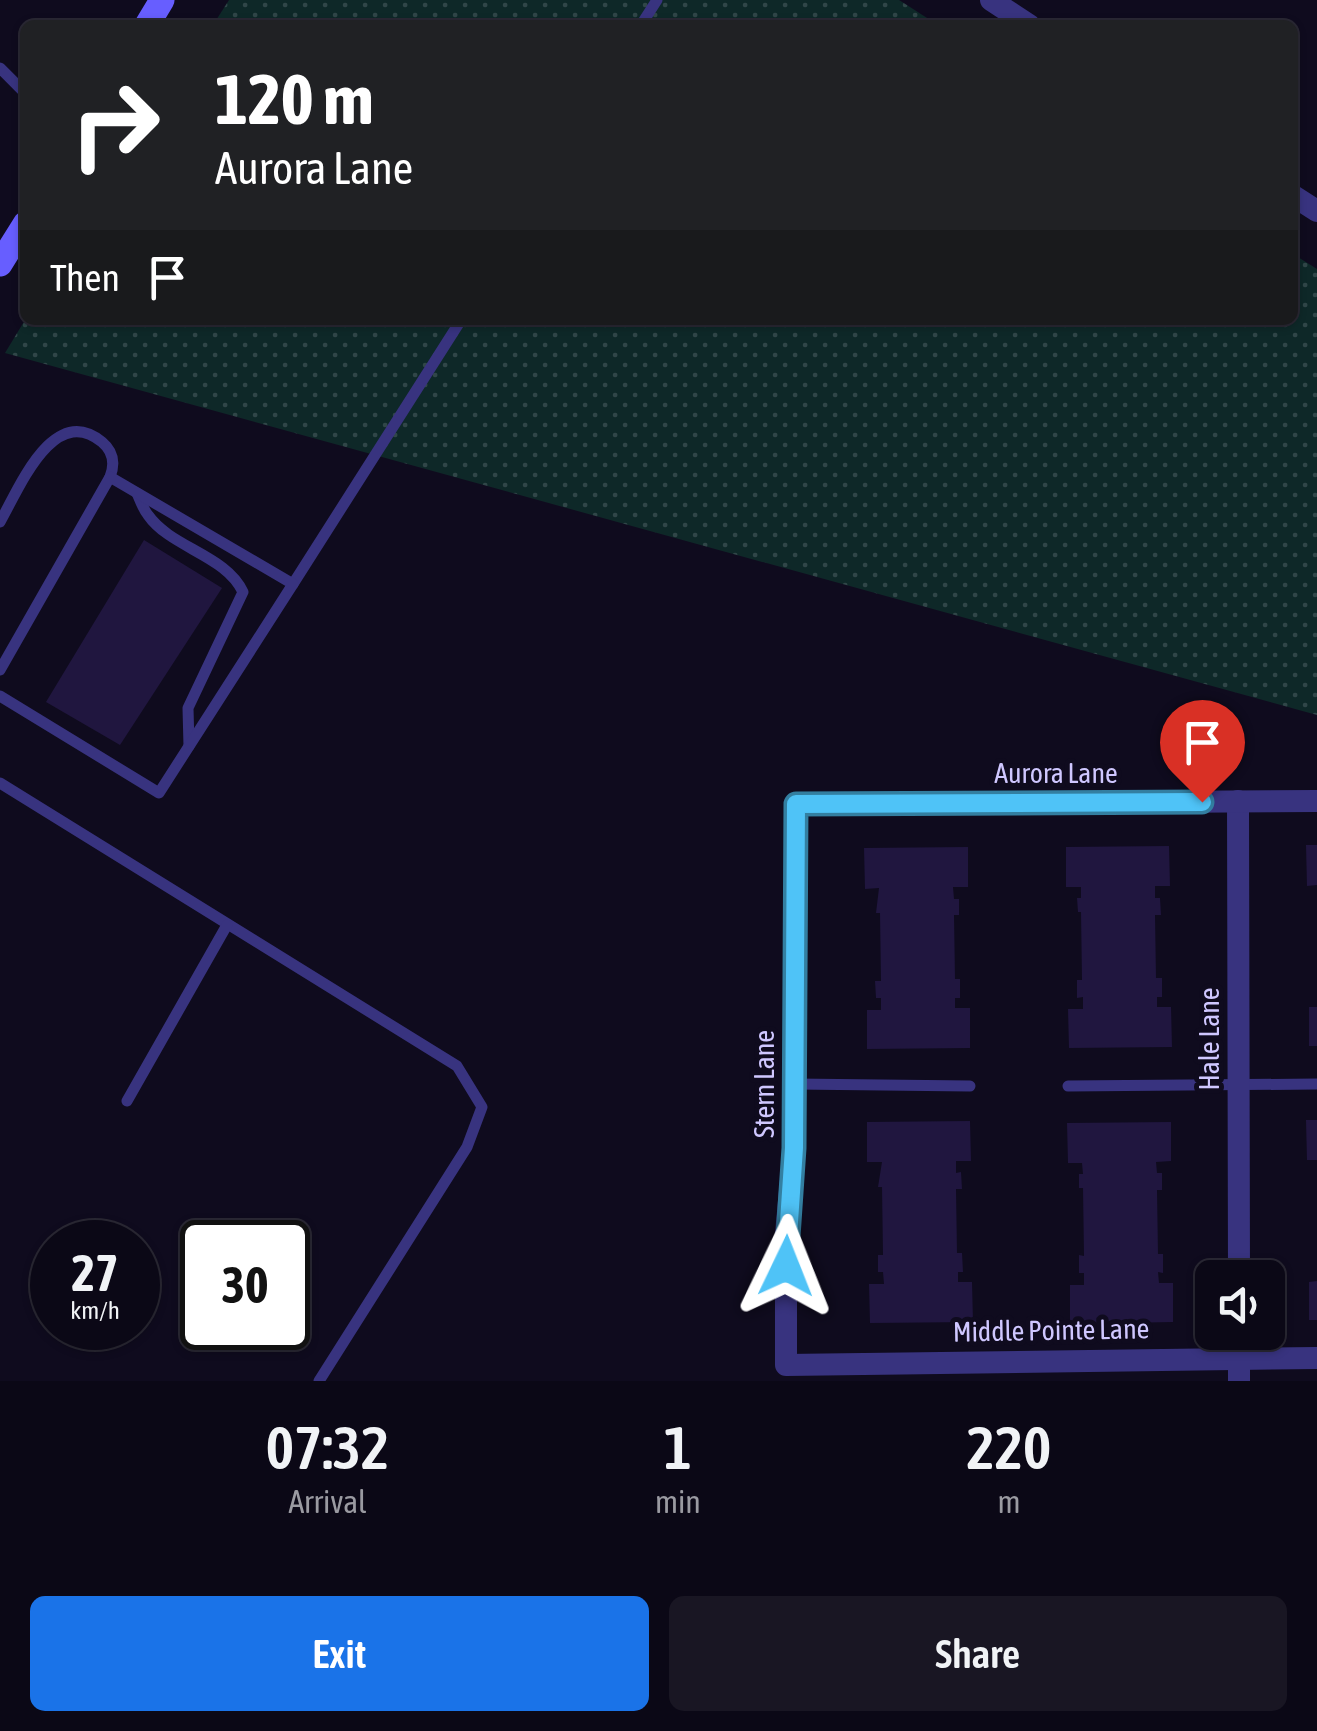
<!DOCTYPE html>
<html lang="en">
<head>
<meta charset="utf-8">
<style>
  body { margin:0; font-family:"Asap Condensed",sans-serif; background:#191623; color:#f1f3f6; height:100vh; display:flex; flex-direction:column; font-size:38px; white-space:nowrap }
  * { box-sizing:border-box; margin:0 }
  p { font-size:32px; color:#9a9aa1 }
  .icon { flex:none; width:55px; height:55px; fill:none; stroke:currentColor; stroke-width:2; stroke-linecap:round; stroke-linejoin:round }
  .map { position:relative; height:1381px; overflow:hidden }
  .panel { display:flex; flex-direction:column; background:#0b0816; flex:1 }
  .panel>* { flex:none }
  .guide { position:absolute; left:20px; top:20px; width:1278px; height:305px; border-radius:15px; box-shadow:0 2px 8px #0004,0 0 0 2px #2b2935; background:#202124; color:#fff; overflow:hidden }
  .controls { position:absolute; left:1195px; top:1260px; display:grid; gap:20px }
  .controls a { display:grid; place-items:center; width:90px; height:90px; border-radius:15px; background:#0b0816; box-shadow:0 2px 8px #0004,0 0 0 2px #2b2935; font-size:50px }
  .speed { position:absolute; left:30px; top:1220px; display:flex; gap:20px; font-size:50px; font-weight:700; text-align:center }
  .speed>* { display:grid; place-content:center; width:130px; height:130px; border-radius:50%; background:#0b0816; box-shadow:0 2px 8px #0004,0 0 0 2px #2b2935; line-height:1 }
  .speed small { font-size:25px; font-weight:400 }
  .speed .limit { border:5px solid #111; border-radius:15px; background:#fff; color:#111 }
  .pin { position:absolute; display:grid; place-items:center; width:85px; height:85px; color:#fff; margin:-102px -42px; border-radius:50% 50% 50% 0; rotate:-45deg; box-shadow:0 0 10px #0007 }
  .pin .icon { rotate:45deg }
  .me { position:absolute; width:110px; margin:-55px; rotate:2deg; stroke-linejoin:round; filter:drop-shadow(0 0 8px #0008) }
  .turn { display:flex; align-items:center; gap:35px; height:210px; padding:0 30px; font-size:45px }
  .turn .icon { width:130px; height:130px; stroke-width:2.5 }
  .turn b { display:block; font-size:70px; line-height:85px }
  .then { display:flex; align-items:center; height:95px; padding:0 30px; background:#0003; gap:20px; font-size:38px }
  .eta { display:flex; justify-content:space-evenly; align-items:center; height:170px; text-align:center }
  .eta b { font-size:60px; font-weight:600; line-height:70px }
  .button { display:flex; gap:20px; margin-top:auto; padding:20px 30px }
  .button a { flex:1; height:115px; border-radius:15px; background:#1a73e8; color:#fff; font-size:40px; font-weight:600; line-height:115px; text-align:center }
  .button a+a { background:#191623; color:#f1f3f6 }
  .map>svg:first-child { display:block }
</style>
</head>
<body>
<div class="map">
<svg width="1317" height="1381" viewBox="0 0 1317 1381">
  <defs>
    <pattern id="grass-dots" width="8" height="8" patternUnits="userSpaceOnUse" patternTransform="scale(2.5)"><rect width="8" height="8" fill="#0e2828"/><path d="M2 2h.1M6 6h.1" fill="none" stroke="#304648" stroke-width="1.8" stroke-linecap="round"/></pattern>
  </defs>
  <rect width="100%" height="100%" fill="#0f0b1e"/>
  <g fill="url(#grass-dots)">
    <path d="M229,0H899L938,25H213Z"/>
    <path d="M1293,254L1317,269V715L5,353L25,320H1292Z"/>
  </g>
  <g fill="#20163f">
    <path d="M144,540L222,588L120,745L46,702Z"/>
    <path d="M1306,845H1317V885L1307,886Z"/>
    <path d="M1169,846L1170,886H1155V898H1160L1161,915H1155L1156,978H1162V997H1157V1007H1171L1172,1047L1069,1048L1068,1009H1083V997L1077,998V980H1082L1081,912H1078L1077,898H1081V887H1066V847Z"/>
    <path d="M968,847V887H953L954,899H959V915H954L955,979H960V998H955V1008H970V1048L867,1049V1010H881V998H876L875,981H881L880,913H876L879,888L865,889L864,848Z"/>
    <rect x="1309" y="1007" width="8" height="39"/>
    <path d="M1306,1120H1317V1160H1307Z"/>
    <path d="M970,1121L971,1161H956V1173L961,1172L962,1189H956L957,1253H962L963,1272H958V1282H972L973,1322L870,1323L869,1284H884L883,1272H878V1255H883L882,1187H878L882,1162H867V1122Z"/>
    <path d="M1171,1122V1161L1156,1162L1157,1173H1162V1190H1157L1158,1254H1163V1273L1158,1272L1159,1283H1173V1322L1070,1324V1285H1084V1273H1079V1255L1084,1256L1083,1188H1079V1174H1083L1082,1163H1068L1067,1123Z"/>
    <path d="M1317,1281V1320H1309V1282Z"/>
  </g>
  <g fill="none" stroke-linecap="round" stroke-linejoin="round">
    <g stroke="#38337f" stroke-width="11">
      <path d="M641,25L657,0"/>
      <path d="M0,68L25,93"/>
      <path d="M137,493C140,500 143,509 148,515C171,548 226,555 243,592L188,708L189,746"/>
      <path d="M0,522C19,489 53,402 102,442C114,452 115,464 110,477"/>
      <path d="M293,584L461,320"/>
      <path d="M0,670L110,477L293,584L159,793L0,696"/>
      <path d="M0,783L457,1066L482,1107L467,1147L319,1381"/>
      <path d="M795,1084L970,1086"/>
      <path d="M1068,1086L1317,1084"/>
      <path d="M127,1101L227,925"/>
    </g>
    <g stroke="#38337f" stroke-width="22">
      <path d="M991,0L1029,25"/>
      <path d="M1292,195L1317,211"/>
      <path d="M1238,801L1239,1278"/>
      <path d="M1317,801L796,804L794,1148L786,1233V1365L1317,1358"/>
      <path d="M1239,1332V1381"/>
    </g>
    <g stroke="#675eff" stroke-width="25">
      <path d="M147,25L162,0"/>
      <path d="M0,264L25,224"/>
    </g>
  </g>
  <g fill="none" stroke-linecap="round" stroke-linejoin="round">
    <g stroke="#337fa1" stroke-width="25">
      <path id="route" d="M786,1266L794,1148L796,804L1202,802"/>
    </g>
    <use href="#route" stroke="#4fc3f7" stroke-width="18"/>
  </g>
  <g text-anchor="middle" stroke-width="10" stroke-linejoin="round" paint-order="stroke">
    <g font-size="28" fill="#cfc7ff" stroke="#0f0b1e">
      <text x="1056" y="783">Aurora Lane</text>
      <text transform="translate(1209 1039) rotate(-90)" y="10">Hale Lane</text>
      <text transform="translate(764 1084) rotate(-90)" y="10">Stern Lane</text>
      <text transform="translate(1051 1330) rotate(-1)" y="10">Middle Pointe Lane</text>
    </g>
  </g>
</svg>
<div class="controls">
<a><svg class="icon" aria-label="sound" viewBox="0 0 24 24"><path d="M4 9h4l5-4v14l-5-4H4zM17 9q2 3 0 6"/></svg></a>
</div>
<div class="speed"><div>27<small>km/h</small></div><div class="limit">30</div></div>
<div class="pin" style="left:1202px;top:802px;background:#d93025"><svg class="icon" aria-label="arrive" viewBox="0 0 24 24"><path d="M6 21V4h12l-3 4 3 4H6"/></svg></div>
<svg class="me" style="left:786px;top:1266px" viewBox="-20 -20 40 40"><path d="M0-17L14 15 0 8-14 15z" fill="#4fc3f7" stroke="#fff" stroke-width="4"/></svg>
<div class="guide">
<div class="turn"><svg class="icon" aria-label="right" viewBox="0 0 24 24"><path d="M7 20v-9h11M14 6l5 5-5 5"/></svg><div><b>120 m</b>Aurora Lane</div></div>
<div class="then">Then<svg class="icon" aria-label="arrive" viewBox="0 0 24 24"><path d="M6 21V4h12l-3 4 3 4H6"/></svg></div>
</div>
</div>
<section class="panel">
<div class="eta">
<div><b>07:32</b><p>Arrival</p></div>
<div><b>1</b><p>min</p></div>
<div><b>220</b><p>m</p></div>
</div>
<div class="button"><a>Exit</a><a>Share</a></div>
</section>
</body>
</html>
